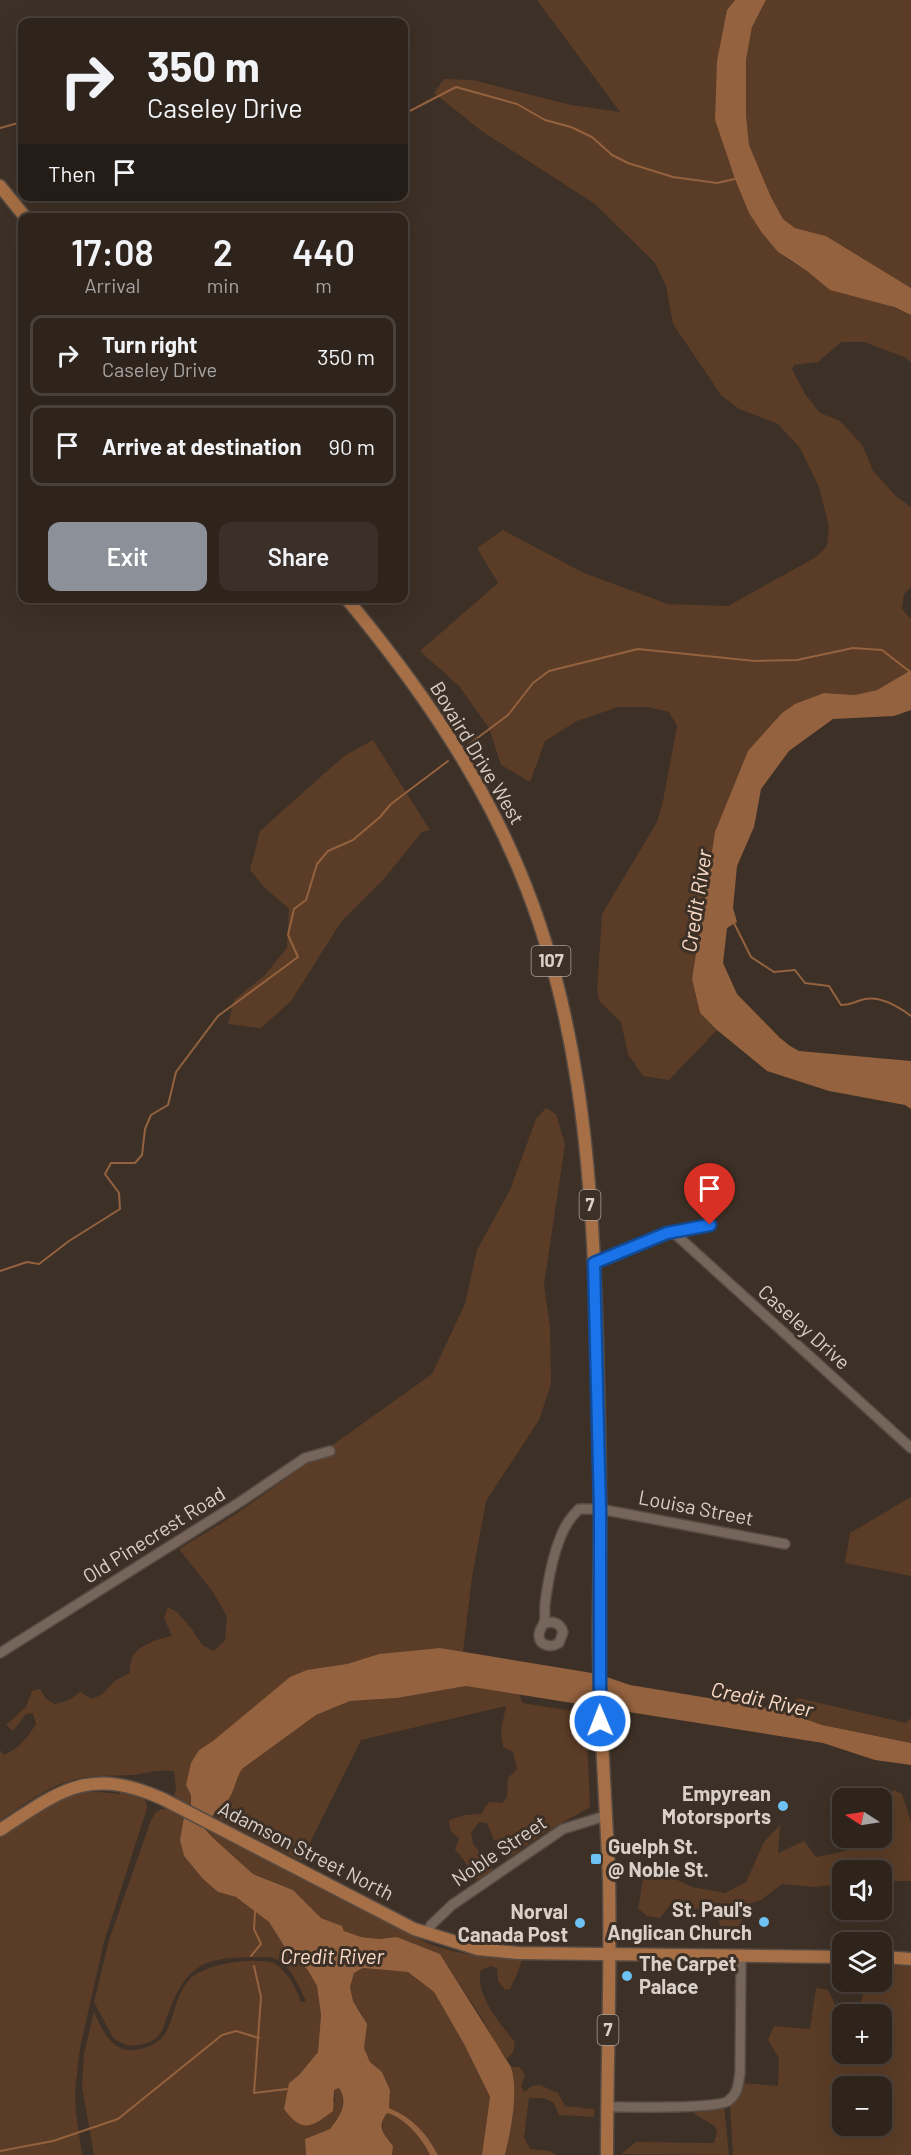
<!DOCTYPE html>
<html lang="en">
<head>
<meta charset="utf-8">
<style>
  body { margin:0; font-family:Barlow,sans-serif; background:#3a3029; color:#f1f3f6; height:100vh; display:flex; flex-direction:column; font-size:22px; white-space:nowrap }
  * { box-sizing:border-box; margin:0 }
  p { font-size:20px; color:#a7a4a3 }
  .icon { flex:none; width:33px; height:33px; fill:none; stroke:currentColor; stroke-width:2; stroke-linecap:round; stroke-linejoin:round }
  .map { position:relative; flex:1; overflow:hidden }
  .drawer { position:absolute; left:18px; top:213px; width:390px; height:390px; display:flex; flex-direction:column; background:#2e241c; border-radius:12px; box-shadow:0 6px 24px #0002,0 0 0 2px #49413b }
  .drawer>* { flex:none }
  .banner { position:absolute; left:18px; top:18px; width:390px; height:183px; border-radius:12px; box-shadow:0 6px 24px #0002,0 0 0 2px #49413b; background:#2e241c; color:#f1f3f6; overflow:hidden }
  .needle { width:39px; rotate:282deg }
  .controls { position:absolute; left:832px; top:1788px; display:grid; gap:12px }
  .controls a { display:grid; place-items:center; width:60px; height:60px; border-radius:12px; background:#2e241c; box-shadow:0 6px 24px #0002,0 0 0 2px #49413b; font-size:30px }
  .pin { position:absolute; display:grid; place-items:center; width:51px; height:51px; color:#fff; margin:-62px -26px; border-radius:50% 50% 50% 0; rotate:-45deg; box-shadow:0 0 6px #0007 }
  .pin .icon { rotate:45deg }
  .me { position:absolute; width:66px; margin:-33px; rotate:359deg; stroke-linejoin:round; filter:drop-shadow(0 0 4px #0008) }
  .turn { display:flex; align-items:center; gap:21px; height:126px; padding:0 30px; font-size:27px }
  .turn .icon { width:78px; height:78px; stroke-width:2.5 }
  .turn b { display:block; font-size:42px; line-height:51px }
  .then { display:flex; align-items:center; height:57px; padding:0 30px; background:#0003; gap:12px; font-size:22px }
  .eta { display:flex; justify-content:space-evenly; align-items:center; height:102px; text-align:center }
  .eta b { font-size:36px; font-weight:600; line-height:42px }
  .cta { display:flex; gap:12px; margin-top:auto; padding:12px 30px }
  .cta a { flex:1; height:69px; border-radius:12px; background:#8c9099; color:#fff; font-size:24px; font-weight:600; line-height:69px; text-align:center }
  .cta a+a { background:#3a3029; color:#f1f3f6 }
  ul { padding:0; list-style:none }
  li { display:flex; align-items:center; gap:18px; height:81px; margin:0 12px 9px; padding:0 18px; border:3px solid #49413b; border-radius:12px }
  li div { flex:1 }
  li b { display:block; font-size:22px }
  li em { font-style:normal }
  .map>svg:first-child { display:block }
</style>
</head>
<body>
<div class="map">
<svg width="911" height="2155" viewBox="0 0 911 2155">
  <rect width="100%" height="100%" fill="#3d3026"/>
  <g fill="#5b3c26" fill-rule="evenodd">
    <path d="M537,0H735L727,10L715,120L735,179L749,213L762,233L778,252L787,259L807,271L911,315V362L904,357L864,342H841L818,362L794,365L792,369L805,394L820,413L840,421L863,446L873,471L897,497L911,507V587L904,594L902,609L911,619V670L877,690L855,695L824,693L715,832L692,979L700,1013L717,1030L669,1080L643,1076L628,1054L621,1022L600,1002L597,991L602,914L657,822L663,801L677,726L669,712L648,707H618L577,721L545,741L530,782L501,765L489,728L459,686L420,651L498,583L477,548L503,530L584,573L668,604L728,606L816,557L827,546L829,527L819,487L800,448L778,424L739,409L721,395L673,324L666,286L655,263L595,204L483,132L434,93L444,79L473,80L571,105L620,112Z"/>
    <path d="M766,0H911V288L826,236L795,228L783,219L771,197L749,145L746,115V60L752,27Z"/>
    <path d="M373,740L430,830L422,832L383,880L341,922L291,1001L261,1028L228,1024L234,1000L264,976L287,948L289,909L264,887L250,870L260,831L344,756Z"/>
    <path d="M546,1108L556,1114L565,1144L544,1285L550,1327L551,1384L539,1420L486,1501L472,1577L463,1652L440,1648L379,1654L347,1664L199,1750L191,1805L174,1797L176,1789L174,1771C159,1769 147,1773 132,1775C116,1776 98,1775 81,1778C50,1784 26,1803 0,1821V1750L4,1755C20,1748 27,1738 36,1724L33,1713L26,1714L13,1731L6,1725L26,1707L32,1691L40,1689L46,1699L55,1704L69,1700L80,1692L92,1699L103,1694L114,1681L130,1673C130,1669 130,1662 132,1658C139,1644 158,1639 172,1636L164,1618L168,1607L177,1612L192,1629L202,1645L214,1651L225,1640L227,1617L213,1592L179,1549L236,1514L432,1374L465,1304L477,1250L510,1190L536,1119Z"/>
    <path d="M911,1497V1576L845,1563L850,1533Z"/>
    <path d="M466,1686L519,1693L522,1703L586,1713L590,1807L544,1833L507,1859L505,1852L523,1840L519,1834C510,1835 503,1840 494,1840L487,1823L479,1822L471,1833L473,1844L493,1869L482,1879H476C467,1869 465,1858 455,1850L459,1838C451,1833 449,1829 449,1820L465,1815L481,1814L489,1802L502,1803L507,1797L508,1778L517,1769L513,1752L503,1747L501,1730L506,1706L361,1740L301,1861L212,1815L230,1797L236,1778L242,1769L316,1715L350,1701L397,1698Z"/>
    <path d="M798,1698L906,1723L911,1718V1743L822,1725L780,1710Z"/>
    <path d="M894,1790L902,1794L911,1822V1881H882V1870H843V1884L815,1887L782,1884L761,1900L743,1906L740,1933L723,1935L719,1921L712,1906L691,1910L670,1905L660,1918L647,1916L638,1908C641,1897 641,1880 646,1872L667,1875L692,1887L725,1893L746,1882L764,1842L780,1825L778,1853L804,1841L816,1857L841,1852L874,1843L889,1830L892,1814L885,1797Z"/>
    <path d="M121,1791C132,1794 147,1794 147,1808L104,1942L80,2048L75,2090L76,2113L82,2155H0V1836C24,1820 53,1795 82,1792C95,1791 108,1793 120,1794Z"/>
    <path d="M161,1809H167L184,1817L180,1840L184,1856L203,1879L218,1892L236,1897L269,1922L291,1957L307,1969L317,1986L321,2015L318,2052L299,2075L289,2083L335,2102L334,2090L339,2088C348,2104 340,2115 330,2129L305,2139L306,2155H94L82,2087L84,2054L94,2012C101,2028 112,2053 134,2050C182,2044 165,2005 190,1979C206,1963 253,1957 274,1963C288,1972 296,1987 301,2002L306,2001C298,1984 290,1962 270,1957C250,1958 228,1956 210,1962C183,1971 176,1995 166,2019C164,2026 162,2034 155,2039C149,2044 137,2045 129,2046L114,2039L94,2002L109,1940L150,1823L155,1813Z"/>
    <path d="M205,1828L429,1944C460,1955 489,1958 522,1959C520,1969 514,1980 510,1989L505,1990L498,1981L497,1968L491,1966L481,1970C474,1993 501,2025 515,2042L513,2052L507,2059L496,2045L481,2017L440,1954L397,1937L379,1939L361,1937L344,1931L342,1926L321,1918L293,1890L253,1874L212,1837Z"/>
    <path d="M882,1964L911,1965V2155H733L730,2104L741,2083L778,2086L779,2058L768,2040L774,2026L810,2029L816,1988L828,1990C839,2011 843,2030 843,2054H882V2014H856L863,1996V1982H882ZM843,2086H882V2126H843Z"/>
    <path d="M363,1968L408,1972L434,1992L464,2044L490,2098L482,2155H438C426,2134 412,2118 389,2108L390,2090L382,2072L370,2062L364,2048L365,2037L362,2014L353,2001L350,1987L354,1973Z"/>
    <path d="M511,2067H519L525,2075L521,2086L524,2092L532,2086L540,2085L558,2093L565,2106L594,2109V2117L559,2115L554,2103L544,2098H529L524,2137L530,2149L549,2151L557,2155H505C511,2130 519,2091 511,2067Z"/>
    <path d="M724,2105L729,2155L621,2154L636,2142L714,2143L717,2133L715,2126L696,2115L692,2110Z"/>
    <path d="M387,2113C404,2117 423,2138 430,2155H392C388,2141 376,2128 387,2113Z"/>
  </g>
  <g fill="#94623f">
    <path d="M735,0H766L752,27L746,60V115L749,145L771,197L783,219L795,228L826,236L911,288V315L894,307L830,290L807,271L778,252L762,233L749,213L735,179L715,120L717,61L727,10Z"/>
    <path d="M911,670V710L894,716L833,719L789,751L761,789L754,827L737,866L733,908L737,922L727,928L723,963L737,994L779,1037L790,1046L799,1051L911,1061V1109L905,1105L829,1091L767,1071L717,1030L700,1013L692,979L715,832L748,751L782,713L795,704L824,693L855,695L877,690Z"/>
    <path d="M440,1648L598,1674L630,1685L780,1710L822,1725L911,1743V1765L875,1760L823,1743L466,1686L397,1698L350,1701L316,1715L242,1769C236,1778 235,1788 230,1797C222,1809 209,1814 205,1829L212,1837L253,1874L293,1890L321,1918L342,1926L344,1931L361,1937L379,1939L397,1937L440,1954L511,2067C519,2091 511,2130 505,2155H482L490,2097L464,2044L434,1992L408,1972L363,1968L354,1973L350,1987L353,2001L367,2024L364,2048L370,2062L382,2072L390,2090L389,2108C413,2118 426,2133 438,2155H430C423,2139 404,2117 387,2113C376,2128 384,2134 393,2146L392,2155H306L305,2139L330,2129C340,2116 349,2103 339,2088L334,2090L333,2111C312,2127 302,2134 284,2109L289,2083L299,2075L318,2052L321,2015L317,1986L307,1969L291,1957L269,1922L236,1897L218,1892L203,1879L184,1856L180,1840L184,1817L191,1805V1795L186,1785L191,1763L199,1750L213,1741L290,1677L307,1670L347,1664L379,1654Z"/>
  </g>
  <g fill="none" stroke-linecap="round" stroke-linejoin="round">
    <g stroke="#94623f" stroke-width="2">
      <path d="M404,114L456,87L517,104L545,120L571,127L592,137L612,155L628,163L673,177L717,183L735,179"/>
      <path d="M0,128L22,122"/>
      <path d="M468,745L508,715L533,683L549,671L638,649L755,661L797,660L853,648L882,650L909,671"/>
      <path d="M734,923L751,957L774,972L795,970L805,983L829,986L841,1005C851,1005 856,1001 865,999C882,996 899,1007 911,1016"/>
      <path d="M0,1271L27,1262L39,1264L69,1241L120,1209L119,1193L105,1174L111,1163H135L142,1155L145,1129L151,1115L168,1105L176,1072L218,1016L298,957L288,935L294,909L306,900L317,864L328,851L353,840L380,817L391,804L448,761"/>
      <path d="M251,1956L261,1944L254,1929L255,1911"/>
      <path d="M254,1966L261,1997L254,2093L287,2089"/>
      <path d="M0,2151L53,2141L118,2119L222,2035L236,2031L259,2038"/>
    </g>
    <g stroke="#574b43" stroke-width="12">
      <g id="minor">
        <path d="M673,1232L911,1448"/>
        <path d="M594,1263L667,1233L710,1225"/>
        <path d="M544,1624C553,1620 560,1623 563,1632L559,1643C551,1648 539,1646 539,1635C539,1629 543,1627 544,1622C546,1617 544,1610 545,1604C548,1581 552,1557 561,1536C565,1525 571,1517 579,1509H600L785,1544"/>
        <path d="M0,1653L240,1502L305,1458L330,1451"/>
        <path d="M426,1934L431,1925L452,1905L563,1829L605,1816"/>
        <path d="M607,2107C627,2107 716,2109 728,2101C738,2094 738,2085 740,2073L741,1955"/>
      </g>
    </g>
    <g stroke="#574b43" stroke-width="15">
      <g id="major">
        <path d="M0,186L26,218"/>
        <path d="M346,598C415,681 479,772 520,872C578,1011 591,1160 596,1310C598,1375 600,1440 600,1505C601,1554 598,1602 599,1651C600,1727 606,1803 609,1879C611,1970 607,2063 607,2155"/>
        <path d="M0,1830C61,1790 89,1766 163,1799L414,1929L478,1949L518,1953L843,1957"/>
        <path d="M882,1957L911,1959"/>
      </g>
    </g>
    <use href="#minor" stroke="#75655b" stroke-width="9"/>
    <use href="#major" stroke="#a76f45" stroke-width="12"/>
  </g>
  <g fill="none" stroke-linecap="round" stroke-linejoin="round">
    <g stroke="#114b97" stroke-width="15">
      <path id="route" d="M600,1721V1509L594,1263L667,1233L710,1225"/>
    </g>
    <use href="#route" stroke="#1a73e8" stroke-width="10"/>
  </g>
  <g fill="#6dc2f3" stroke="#3d3026" stroke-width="2">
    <circle cx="783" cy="1806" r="6"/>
    <rect x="590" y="1853" width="12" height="12" rx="3"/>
    <circle cx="764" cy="1922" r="6"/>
    <circle cx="580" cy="1923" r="6"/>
    <circle cx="627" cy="1976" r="6"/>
  </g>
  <g text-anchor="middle" stroke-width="6" stroke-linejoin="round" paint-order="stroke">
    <g fill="#3d3026" stroke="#aaa099" stroke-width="1.5">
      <rect x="531.5" y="946" width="39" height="30" rx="4.5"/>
      <rect x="579.5" y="1190" width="21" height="30" rx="4.5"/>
      <rect x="597.5" y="2015" width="21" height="30" rx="4.5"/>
    </g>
    <g font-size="18" font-weight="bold" fill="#d9d0ca">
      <text x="551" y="967">107</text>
      <text x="590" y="1211">7</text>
      <text x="608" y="2036">7</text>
    </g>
    <g font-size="20" fill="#d9d0ca" stroke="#3d3026">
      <text transform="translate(477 753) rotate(59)" y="7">Bovaird Drive West</text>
      <text transform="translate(804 1327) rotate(42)" y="7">Caseley Drive</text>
      <text transform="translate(696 1508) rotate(11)" y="7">Louisa Street</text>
      <text transform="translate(154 1535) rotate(-32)" y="7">Old Pinecrest Road</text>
      <text transform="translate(306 1851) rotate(27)" y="7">Adamson Street North</text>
      <text transform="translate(499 1851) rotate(-34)" y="7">Noble Street</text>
    </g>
    <g font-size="20" font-weight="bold" fill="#d9d0ca" stroke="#3d3026" text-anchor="end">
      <text x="771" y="1801">Empyrean<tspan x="771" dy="23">Motorsports</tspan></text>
      <text x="608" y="1854" text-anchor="start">Guelph St.<tspan x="608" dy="23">@ Noble St.</tspan></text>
      <text x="752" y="1917">St. Paul's<tspan x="752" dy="23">Anglican Church</tspan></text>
      <text x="568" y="1919">Norval<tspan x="568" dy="23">Canada Post</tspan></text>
      <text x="639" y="1971" text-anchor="start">The Carpet<tspan x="639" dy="23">Palace</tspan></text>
    </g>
    <g font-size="21" font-style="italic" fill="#fbdbc7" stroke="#3d3026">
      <text transform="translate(697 901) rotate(-81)" y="7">Credit River</text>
      <text transform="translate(762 1700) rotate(12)" y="7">Credit River</text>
      <text x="332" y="1964">Credit River</text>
    </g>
  </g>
</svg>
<div class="controls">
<a><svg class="needle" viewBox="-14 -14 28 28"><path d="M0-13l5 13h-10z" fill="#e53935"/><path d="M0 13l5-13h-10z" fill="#a7a4a3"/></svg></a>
<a><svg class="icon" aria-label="sound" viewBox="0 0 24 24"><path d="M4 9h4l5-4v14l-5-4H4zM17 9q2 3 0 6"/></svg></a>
<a><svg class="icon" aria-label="layers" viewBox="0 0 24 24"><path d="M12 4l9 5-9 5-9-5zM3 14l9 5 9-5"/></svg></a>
<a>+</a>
<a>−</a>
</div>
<div class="pin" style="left:710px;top:1225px;background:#d93025"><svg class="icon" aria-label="arrive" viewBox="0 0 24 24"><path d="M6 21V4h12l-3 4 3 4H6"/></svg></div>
<svg class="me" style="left:600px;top:1721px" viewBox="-20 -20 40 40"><circle r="17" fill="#1a73e8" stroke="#fff" stroke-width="3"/><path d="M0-11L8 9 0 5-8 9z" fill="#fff"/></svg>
<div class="banner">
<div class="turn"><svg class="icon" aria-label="right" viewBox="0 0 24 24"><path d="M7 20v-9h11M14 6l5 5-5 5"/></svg><div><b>350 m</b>Caseley Drive</div></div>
<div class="then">Then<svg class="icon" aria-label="arrive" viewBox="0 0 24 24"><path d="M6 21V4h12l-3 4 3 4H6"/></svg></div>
</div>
<section class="drawer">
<div class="eta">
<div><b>17:08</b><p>Arrival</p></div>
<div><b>2</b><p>min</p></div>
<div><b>440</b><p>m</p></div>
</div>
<ul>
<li><svg class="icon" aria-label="right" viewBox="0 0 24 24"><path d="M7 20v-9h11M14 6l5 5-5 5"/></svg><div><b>Turn right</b><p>Caseley Drive</p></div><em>350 m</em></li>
<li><svg class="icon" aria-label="arrive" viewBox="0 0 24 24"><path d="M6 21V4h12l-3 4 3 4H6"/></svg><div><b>Arrive at destination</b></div><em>90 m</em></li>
</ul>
<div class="cta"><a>Exit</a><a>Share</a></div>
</section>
</div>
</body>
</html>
